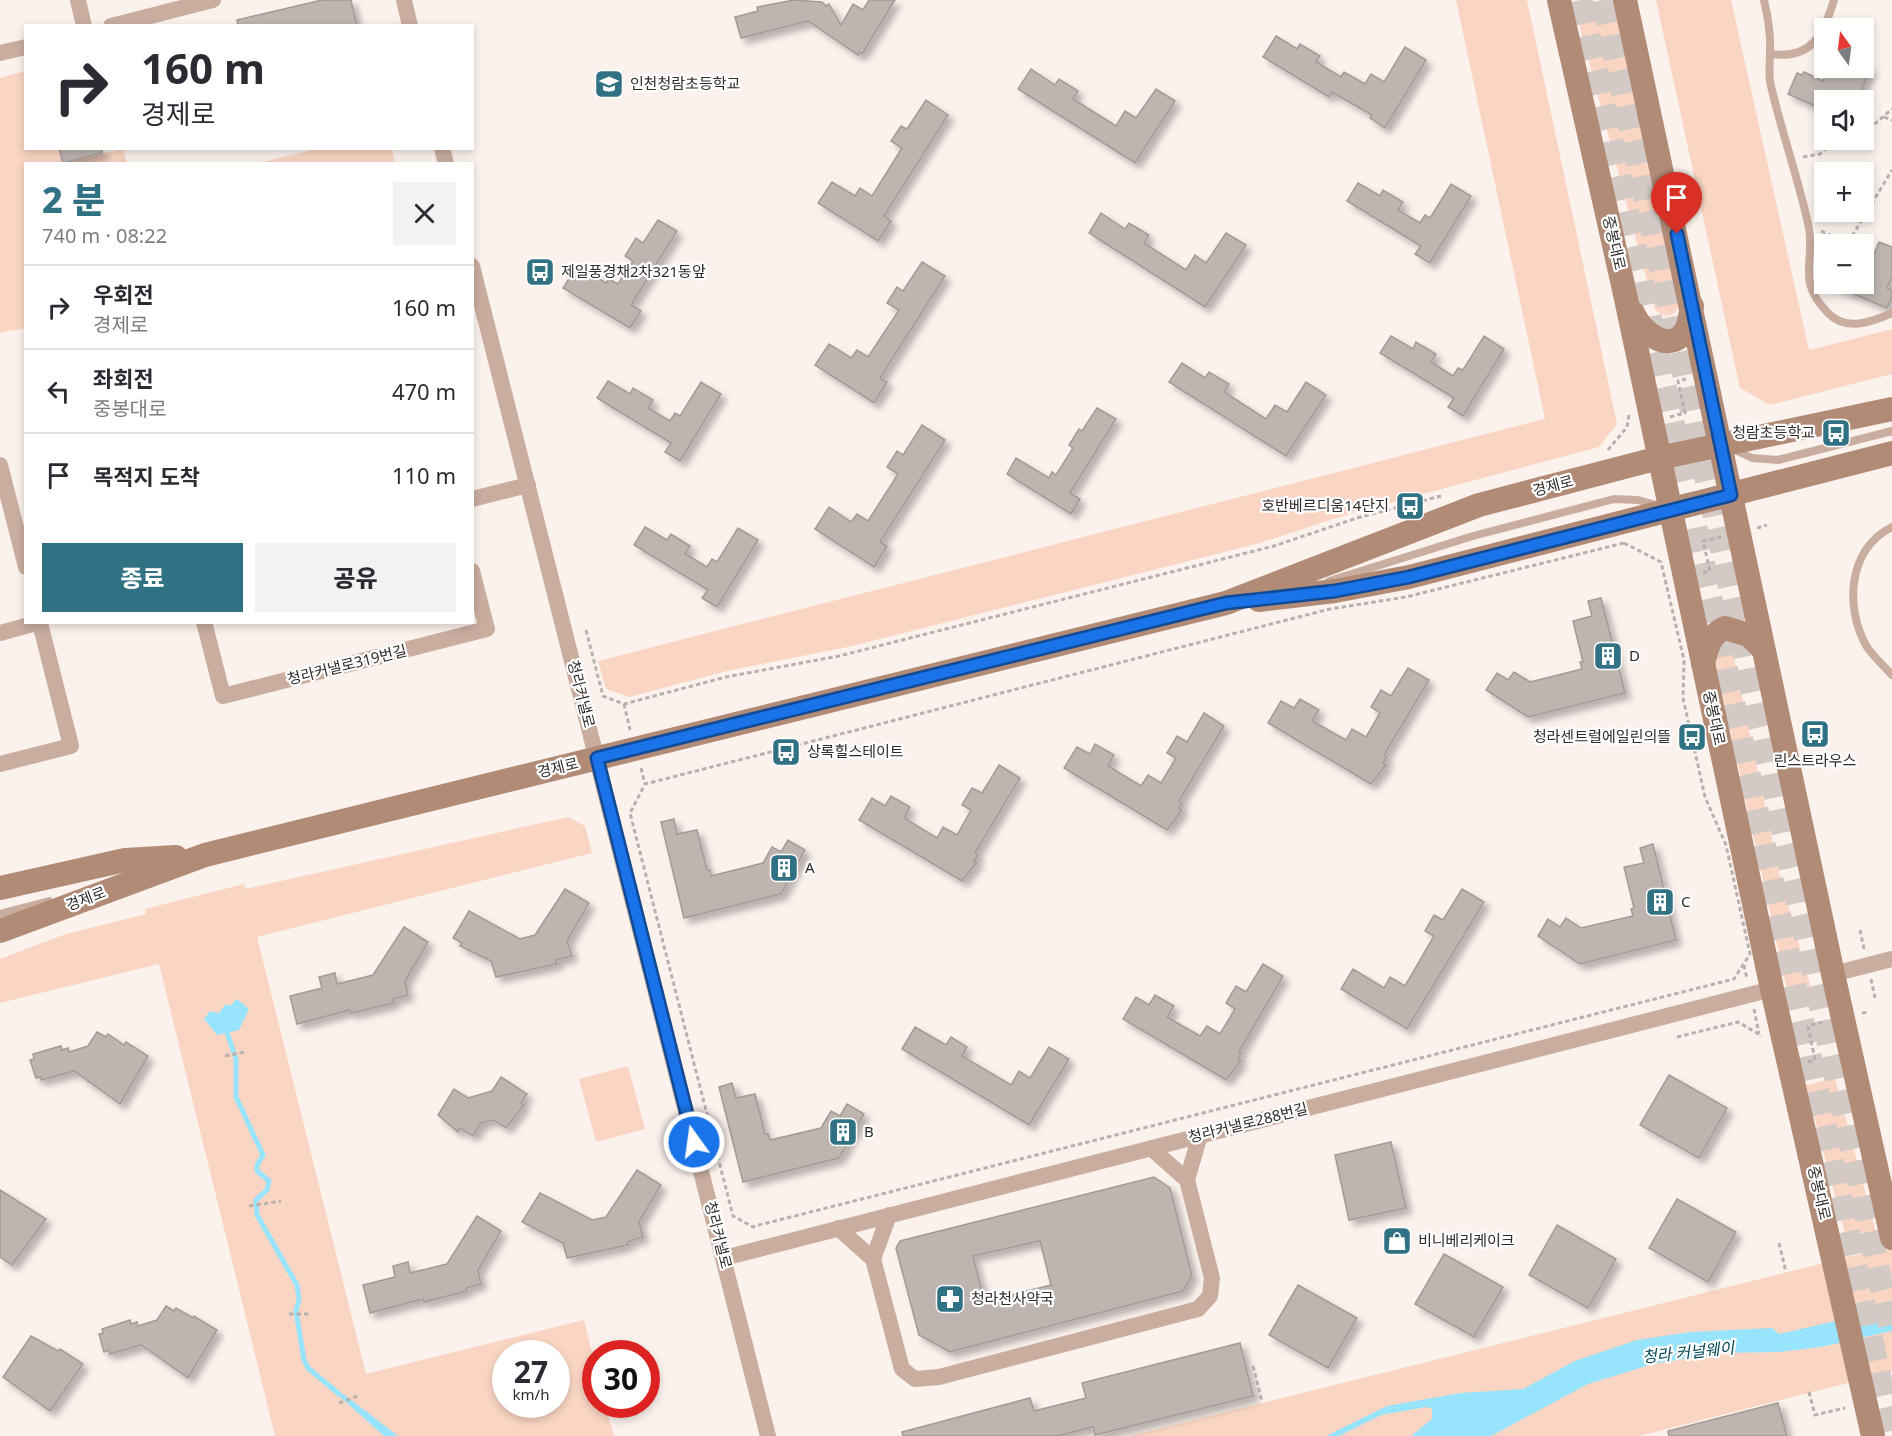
<!DOCTYPE html>
<html lang="ko">
<head>
<meta charset="utf-8">
<style>
  body { margin:0; font-family:"Noto Sans","Noto Sans KR",sans-serif; background:#f2f2f3; color:#2b2b33; height:100vh; display:flex; flex-direction:column; font-size:22px; white-space:nowrap }
  * { box-sizing:border-box; margin:0 }
  p { font-size:20px; color:#7c7c81 }
  .icon { flex:none; width:33px; height:33px; fill:none; stroke:currentColor; stroke-width:2; stroke-linecap:round; stroke-linejoin:round }
  .map { position:relative; flex:1; overflow:hidden }
  .sheet { position:absolute; left:24px; top:162px; width:450px; height:462px; display:flex; flex-direction:column; background:#fff; border-radius:0px; box-shadow:0 3px 9px #0003 }
  .sheet>* { flex:none }
  .guide { position:absolute; left:24px; top:24px; width:450px; height:126px; border-radius:0px; box-shadow:0 3px 9px #0003; background:#fff; color:#2b2b33; overflow:hidden }
  .needle { width:39px; rotate:346deg }
  .tools { position:absolute; left:1814px; top:18px; display:grid; gap:12px }
  .tools a { display:grid; place-items:center; width:60px; height:60px; border-radius:0px; background:#fff; box-shadow:0 3px 9px #0003; font-size:30px }
  .speed { position:absolute; left:492px; top:1340px; display:flex; gap:12px; font-size:30px; font-weight:700; text-align:center }
  .speed>* { display:grid; place-content:center; width:78px; height:78px; border-radius:50%; background:#fff; box-shadow:0 3px 9px #0003; line-height:1 }
  .speed small { font-size:15px; font-weight:400 }
  .speed .limit { border:9px solid #d22; background:#fff; color:#111 }
  .pin { position:absolute; display:grid; place-items:center; width:51px; height:51px; color:#fff; margin:-62px -26px; border-radius:50% 50% 50% 0; rotate:-45deg; box-shadow:0 0 6px #0007 }
  .pin .icon { rotate:45deg }
  .me { position:absolute; width:66px; margin:-33px; rotate:346deg; stroke-linejoin:round; filter:drop-shadow(0 0 4px #0008) }
  .turn { display:flex; align-items:center; gap:21px; height:126px; padding:0 18px; font-size:27px }
  .turn .icon { width:78px; height:78px; stroke-width:2.5 }
  .turn b { display:block; font-size:42px; line-height:51px }
  .round { display:grid; place-items:center; flex:none; width:63px; height:63px; border-radius:0px; background:#f2f2f3 }
  .headline { display:flex; align-items:center; justify-content:space-between; height:102px; padding:0 18px }
  h1 { font-size:36px; font-weight:800; line-height:45px; color:#307184 }
  .action { display:flex; gap:12px; margin-top:auto; padding:12px 18px }
  .action a { flex:1; height:69px; border-radius:0px; background:#307184; color:#fff; font-size:24px; font-weight:800; line-height:69px; text-align:center }
  .action a+a { background:#f2f2f3; color:#2b2b33 }
  ul { padding:0; list-style:none }
  li { display:flex; align-items:center; gap:18px; height:84px; padding:0 18px; border-top:2px solid #e1e1e2 }
  li div { flex:1 }
  li b { display:block; font-size:22px }
  li em { font-style:normal }
  .map>svg:first-child { display:block }
</style>
</head>
<body>
<div class="map">
<svg width="1892" height="1436" viewBox="0 0 1892 1436">
  <defs>
    <filter id="shadow"><feDropShadow dx="5.5" dy="5.5" stdDeviation="3" flood-color="#0004"/></filter>
  </defs>
  <rect width="100%" height="100%" fill="#fcf2ed"/>
  <g fill="#fad5c3" fill-rule="evenodd">
    <path d="M1456,0H1527L1617,424L1599,447L1352,513L1260,543L848,647L727,671L629,697L606,689L598,661L1545,419Z"/>
    <path d="M1614,0L1635,107L1679,305L1674,314L1666,316L1656,311L1652,300L1575,9Z"/>
    <path d="M1656,0H1731L1809,350L1892,329V374L1770,405L1740,388Z"/>
    <path d="M25,71L26,148L59,149L63,163L123,149L127,163L26,164L25,328L0,333V78Z"/>
    <path d="M317,149H392L395,163H258Z"/>
    <path d="M1722,644L1732,649L1779,872L1814,999L1790,1004L1714,655Z"/>
    <path d="M568,817L585,826L592,853L257,937L366,1374L584,1320L595,1365L596,1404H605L614,1436H275L159,964L0,1003V959L66,934L146,914L145,909L244,884L245,889ZM506,1353H556V1404H506Z"/>
    <path d="M628,1066L645,1129L596,1142L579,1079Z"/>
    <path d="M1835,1078L1878,1240L1859,1231L1849,1250L1806,1085Z"/>
    <path d="M1892,1246V1372L1639,1436H1129Z"/>
  </g>
  <g fill="#99e4fd">
    <path d="M237,999L249,1009L239,1030L217,1035L204,1019L210,1011L219,1013L225,1005H231Z"/>
    <path d="M1892,1308V1331L1821,1347L1779,1352L1720,1353L1653,1364L1588,1384L1491,1436H1411L1432,1419V1409L1427,1407L1381,1415L1339,1436H1326L1387,1406L1460,1393L1523,1389L1575,1361L1637,1340L1690,1332L1772,1328L1779,1334Z"/>
    <path d="M340,1393L345,1395L398,1436H384L340,1397Z"/>
  </g>
  <g fill="none" stroke-linecap="round" stroke-linejoin="round">
    <path stroke="#99e4fd" stroke-width="5" d="M227,1032L236,1059V1097L263,1155L257,1165V1171L269,1181L267,1190L256,1200L257,1215L297,1285L299,1299L296,1311L304,1360L308,1368L339,1394"/>
  </g>
  <g fill="#beb5b0" stroke="#a49a96" stroke-width="1.5" fill-rule="evenodd" filter="url(#shadow)">
    <path d="M322,0H351L357,26H238L237,20Z"/>
    <path d="M794,0L822,2L826,6L829,4L841,25L853,4L863,10L869,0H895L862,54L859,52L858,55L808,21L741,38L735,17L758,11L757,7Z"/>
    <path d="M1276,36L1297,49L1300,44L1320,56L1316,62L1341,77L1344,72L1365,84L1371,74L1384,82L1405,47L1426,60L1385,128L1370,118L1372,115L1332,92L1329,97L1263,57Z"/>
    <path d="M1828,68L1840,74L1843,68H1871L1857,100H1824V110L1788,94L1797,73L1802,75L1804,72L1823,81Z"/>
    <path d="M1031,69L1055,85L1059,79L1078,91L1073,99L1116,126L1125,111L1136,118L1156,89L1175,101L1135,163L1018,89Z"/>
    <path d="M926,100L948,115L884,216L891,221L878,241L818,203L832,182L855,196L860,188L872,196L902,148L891,141L901,126L907,129Z"/>
    <path d="M59,148H102V153L63,163Z"/>
    <path d="M1358,183L1380,196L1383,190L1403,202L1398,210L1420,223L1425,215L1430,218L1451,184L1471,196L1430,263L1415,254L1421,246L1347,201Z"/>
    <path d="M1101,213L1125,229L1129,223L1149,235L1144,243L1186,270L1195,255L1206,263L1226,233L1246,245L1205,307L1089,233Z"/>
    <path d="M658,220L677,231L631,305L641,311L630,328L563,288L577,266L606,283L609,279L618,284L633,261L625,256L636,238L643,243Z"/>
    <path d="M1879,242L1892,247V277L1887,288L1892,290V297L1887,308L1830,284H1863V255L1872,259Z"/>
    <path d="M922,262L945,276L880,378L887,382L874,403L815,365L829,344L851,358L857,350L868,357L899,310L887,303L897,287L903,291Z"/>
    <path d="M1391,336L1413,349L1416,342L1436,354L1431,362L1453,376L1458,368L1463,370L1484,336L1504,349L1463,416L1448,407L1454,398L1380,353Z"/>
    <path d="M1182,363L1205,378L1209,372L1229,384L1224,392L1266,419L1275,405L1287,412L1306,382L1326,395L1286,456L1169,382Z"/>
    <path d="M608,381L630,394L633,388L653,400L648,408L670,421L675,413L680,416L701,382L721,394L680,461L665,452L671,443L597,398Z"/>
    <path d="M1097,408L1116,419L1070,493L1080,499L1071,514L1007,474L1016,458L1049,478L1052,472L1056,475L1073,448L1069,445L1079,429L1082,431Z"/>
    <path d="M922,425L945,440L880,542L887,546L874,567L815,529L829,507L851,522L857,514L868,521L898,474L887,467L897,451L903,455Z"/>
    <path d="M645,527L667,540L671,534L690,546L685,554L707,567L712,559L717,562L738,528L758,540L717,607L702,598L708,590L634,545Z"/>
    <path d="M1601,598L1625,693L1528,717L1486,690L1497,673L1508,680L1514,672L1530,682L1582,669L1580,662H1583L1573,621L1592,616L1588,601Z"/>
    <path d="M1408,668L1429,680L1384,755L1387,757L1383,763L1386,765L1371,784L1268,723L1281,701L1294,708L1300,699L1319,710L1312,721L1346,740L1352,729L1366,737L1380,713L1371,707L1381,690L1391,696Z"/>
    <path d="M1204,713L1224,726L1179,801L1182,803L1179,809L1182,810L1167,830L1064,768L1077,747L1090,754L1095,744L1114,755L1108,766L1141,786L1148,775L1161,783L1176,758L1167,753L1177,736L1187,742Z"/>
    <path d="M999,765L1020,778L975,853L978,855L974,861L977,862L962,881L859,820L872,798L885,806L891,796L910,807L904,818L937,838L943,827L957,835L971,810L962,805L972,788L982,793Z"/>
    <path d="M674,819L677,834L697,830L707,870H710L711,876L763,863L772,847L781,852L788,840L805,850L781,894L684,918L661,822Z"/>
    <path d="M1653,844L1676,940L1580,964L1538,936L1548,919L1560,927L1566,918L1581,928L1633,916L1631,909L1634,908L1624,867L1644,863L1640,848Z"/>
    <path d="M565,889L589,903L567,941L572,956L556,960L557,964L496,977L491,961L460,946L462,943L453,938L469,911L520,939L535,935Z"/>
    <path d="M1462,889L1484,902L1407,1029L1341,989L1353,969L1384,988L1390,977L1405,986L1434,936L1425,931L1434,915L1443,920Z"/>
    <path d="M404,927L428,942L405,981L408,995L393,999L394,1003L351,1013L350,1010L297,1024L290,996L322,988L319,977L335,973L337,984L373,975Z"/>
    <path d="M1263,964L1283,976L1239,1052L1241,1053L1238,1059L1241,1061L1226,1080L1123,1019L1136,997L1149,1005L1155,995L1174,1006L1167,1017L1200,1036L1207,1026L1220,1034L1235,1009L1226,1003L1236,986L1246,992Z"/>
    <path d="M915,1027L946,1045L951,1037L967,1047L962,1056L1011,1085L1019,1071L1030,1078L1049,1047L1069,1059L1029,1125L902,1049Z"/>
    <path d="M97,1032L106,1037L108,1034L124,1045L126,1042L148,1056L120,1104L74,1071L41,1080L40,1077L36,1078L30,1060L34,1059L33,1054L61,1046L62,1050L68,1048L69,1052L88,1046Z"/>
    <path d="M1669,1075L1727,1108L1699,1158L1640,1125Z"/>
    <path d="M501,1077L527,1094L521,1103L524,1105L506,1128L494,1120L481,1123L473,1136L460,1128L458,1132L438,1115L454,1089L468,1098L492,1091Z"/>
    <path d="M732,1083L736,1098L755,1094L765,1134H768L770,1140L821,1128L831,1111L840,1116L847,1104L864,1114L839,1158L743,1182L719,1087Z"/>
    <path d="M1391,1142L1406,1208L1349,1220L1335,1155Z"/>
    <path d="M637,1170L661,1185L639,1222L643,1237L627,1242L628,1245L567,1258L563,1243L522,1222L540,1193L592,1220L606,1217Z"/>
    <path d="M1154,1177L1170,1188L1192,1276L1183,1291L950,1352L919,1335L896,1248L900,1241ZM1040,1241L1051,1285L999,1298L981,1288L973,1256Z"/>
    <path d="M0,1190L46,1219L12,1265L0,1257Z"/>
    <path d="M1677,1199L1736,1232L1708,1282L1649,1248Z"/>
    <path d="M477,1216L501,1231L478,1270L481,1284L466,1288L467,1291L424,1302L423,1299L370,1313L363,1285L395,1277L393,1266L408,1262L410,1273L447,1264Z"/>
    <path d="M1557,1225L1616,1259L1588,1308L1529,1275Z"/>
    <path d="M1444,1254L1503,1287L1474,1337L1415,1304Z"/>
    <path d="M1298,1285L1357,1318L1328,1368L1269,1335Z"/>
    <path d="M166,1306L174,1311L176,1308L193,1318L194,1316L217,1330L188,1378L141,1345L110,1354L109,1350L104,1352L99,1334L103,1333L102,1329L130,1320L131,1324L137,1322L138,1326L157,1320Z"/>
    <path d="M31,1336L58,1351L60,1349L83,1364L50,1411L3,1377Z"/>
    <path d="M1240,1343L1253,1396L1095,1435L1093,1427L1057,1436H903L902,1432L1030,1398L1034,1411L1086,1398L1082,1383Z"/>
    <path d="M1778,1403L1787,1436H1669L1668,1431Z"/>
  </g>
  <g fill="none" stroke-linecap="round" stroke-linejoin="round">
    <g stroke="#d3cac6" stroke-width="24" stroke-dasharray="24 12" stroke-linecap="butt">
      <path d="M1581,0L1892,1436"/>
      <path d="M1603,0L1892,1335"/>
    </g>
    <g stroke="#b9b1ad" stroke-width="3" stroke-dasharray="4.5 3" stroke-linecap="butt">
      <path d="M1884,117L1892,120"/>
      <path d="M1863,134L1892,109"/>
      <path d="M1803,157L1820,154L1835,140"/>
      <path d="M1821,231L1848,243L1892,170"/>
      <path d="M1670,417L1685,413L1678,381L1686,379"/>
      <path d="M1608,450L1627,427L1629,415"/>
      <path d="M1757,528L1767,525"/>
      <path d="M1624,543L1661,562L1684,660L1683,698L1705,797L1726,845L1750,954L1734,979L759,1225L753,1227L733,1216L630,813L645,784L1330,609L1406,597Z"/>
      <path d="M1703,573L1710,571L1703,541L1721,537"/>
      <path d="M586,630L603,696L624,704L726,677L839,656L1274,546L1357,518L1441,496"/>
      <path d="M624,704L630,730"/>
      <path d="M641,768L645,784"/>
      <path d="M1860,930L1864,949"/>
      <path d="M1744,965L1747,979"/>
      <path d="M1871,979L1875,998"/>
      <path d="M1754,1009L1759,1034"/>
      <path d="M1862,1013L1869,1012"/>
      <path d="M1677,1037L1738,1022L1762,1036"/>
      <path d="M225,1056L244,1052"/>
      <path d="M1808,1062L1815,1060L1808,1026L1823,1022"/>
      <path d="M249,1206L281,1201"/>
      <path d="M1779,1243L1786,1272"/>
      <path d="M289,1314H310"/>
      <path d="M1253,1366L1262,1402"/>
      <path d="M1809,1392L1815,1415L1845,1408"/>
      <path d="M339,1403L360,1395"/>
    </g>
    <g stroke="#c9aea0" stroke-width="8">
      <path d="M1764,0C1768,17 1771,37 1770,54C1770,65 1768,75 1771,86C1782,134 1799,180 1809,228C1815,264 1796,280 1828,313C1846,332 1872,322 1892,313"/>
      <path d="M1770,54C1812,60 1823,35 1834,0"/>
      <path d="M1733,449L1752,458L1778,460L1892,431"/>
      <path d="M1892,527C1848,548 1844,608 1867,647C1874,657 1884,666 1892,675"/>
      <path d="M1329,581L1473,536L1614,499L1638,500L1660,506"/>
      <path d="M0,914L49,901"/>
    </g>
    <g stroke="#c9aea0" stroke-width="16">
      <path d="M78,0L84,26"/>
      <path d="M404,0L410,26"/>
      <path d="M111,26L213,0"/>
      <path d="M0,53L26,47"/>
      <path d="M442,148L446,164"/>
      <path d="M472,266L768,1436"/>
      <path d="M0,465L26,567"/>
      <path d="M472,499L528,485"/>
      <path d="M204,622L223,696L487,629L472,571"/>
      <path d="M0,633L40,622"/>
      <path d="M0,764L71,746L40,623"/>
      <path d="M1833,974L1892,959"/>
      <path d="M1151,1148L1187,1180L1200,1135"/>
      <path d="M838,1228L873,1259L889,1215"/>
      <path d="M724,1258L1772,989"/>
      <path d="M873,1259L902,1369L915,1379L939,1377L1198,1309L1210,1296L1212,1278L1187,1180"/>
    </g>
    <g stroke="#b28b77" stroke-width="24">
      <path d="M1559,0L1625,294L1772,989L1873,1436"/>
      <path d="M1625,0L1833,974L1892,1238"/>
      <path d="M1633,313C1641,331 1669,356 1686,330C1690,324 1690,313 1692,306"/>
      <path d="M1259,600L1335,591L1409,577L1892,453"/>
      <path d="M1703,664C1707,648 1709,635 1725,628L1749,635L1763,649"/>
      <path d="M0,888L125,860L176,857"/>
      <path d="M0,931L205,855L1226,603L1479,505L1659,458L1892,409"/>
    </g>
  </g>
  <g fill="none" stroke-linecap="round" stroke-linejoin="round">
    <g stroke="#114b97" stroke-width="15">
      <path id="route" d="M694,1142L597,758L1226,603L1335,591L1409,577L1731,495L1677,234"/>
    </g>
    <use href="#route" stroke="#1a73e8" stroke-width="10"/>
  </g>
  <defs>
    <g id="school-square" transform="scale(1.5)"><rect x="-9" y="-9" width="18" height="18" rx="4" fill="#307184" stroke="#fff"/><path d="M0-5L7-2L0 1L-7-2ZM-4 1L0 2.5L4 1V4Q0 6-4 4Z" fill="#fff"/></g>
    <g id="bus-square" transform="scale(1.5)"><rect x="-9" y="-9" width="18" height="18" rx="4" fill="#307184" stroke="#fff"/><path d="M-5-6H5V4H4V6H2V4H-2V6H-4V4H-5ZM-3.5-4V0h7V-4ZM-3.5 1.2v1.5H-2V1.2ZM2 1.2v1.5H3.5V1.2Z" fill="#fff"/></g>
    <g id="building-square" transform="scale(1.5)"><rect x="-9" y="-9" width="18" height="18" rx="4" fill="#307184" stroke="#fff"/><path d="M-4-6H4V6H1V3H-1V6H-4ZM-2.5-4.3h1.7v1.8h-1.7ZM.8-4.3h1.7v1.8H.8ZM-2.5-1h1.7V.8h-1.7ZM.8-1h1.7V.8H.8Z" fill="#fff"/></g>
    <g id="shop-square" transform="scale(1.5)"><rect x="-9" y="-9" width="18" height="18" rx="4" fill="#307184" stroke="#fff"/><path d="M-5-2.5h2.3a2.7 3.5 0 0 1 5.4 0H5L5.5 6h-11ZM-1.5-2.5h3a1.5 2.3 0 0 0-3 0Z" fill="#fff"/></g>
    <g id="pharmacy-square" transform="scale(1.5)"><rect x="-9" y="-9" width="18" height="18" rx="4" fill="#307184" stroke="#fff"/><path d="M-2-6h4v4h4v4h-4v4h-4v-4h-4v-4h4Z" fill="#fff"/></g>
  </defs>
  <g fill-rule="evenodd">
    <use href="#school-square" x="609" y="84"/>
    <use href="#bus-square" x="540" y="272"/>
    <use href="#bus-square" x="1836" y="433"/>
    <use href="#bus-square" x="1410" y="506"/>
    <use href="#building-square" x="1608" y="656"/>
    <use href="#bus-square" x="1815" y="734"/>
    <use href="#bus-square" x="1692" y="737"/>
    <use href="#bus-square" x="786" y="752"/>
    <use href="#building-square" x="784" y="868"/>
    <use href="#building-square" x="1660" y="902"/>
    <use href="#building-square" x="843" y="1132"/>
    <use href="#shop-square" x="1397" y="1241"/>
    <use href="#pharmacy-square" x="950" y="1299"/>
  </g>
  <g text-anchor="middle" stroke-width="4.5" stroke-linejoin="round" paint-order="stroke">
    <g font-size="15" fill="#302c2a" stroke="#fff" text-anchor="start">
      <text x="630" y="89">인천청람초등학교</text>
      <text x="561" y="277">제일풍경채2차321동앞</text>
      <text x="1815" y="438" text-anchor="end">청람초등학교</text>
      <text x="1389" y="511" text-anchor="end">호반베르디움14단지</text>
      <text x="1629" y="661">D</text>
      <text x="1671" y="742" text-anchor="end">청라센트럴에일린의뜰</text>
      <text x="807" y="757">상록힐스테이트</text>
      <text x="1815" y="766" text-anchor="middle">린스트라우스</text>
      <text x="805" y="873">A</text>
      <text x="1681" y="907">C</text>
      <text x="864" y="1137">B</text>
      <text x="1418" y="1246">비니베리케이크</text>
      <text x="971" y="1304">청라천사약국</text>
    </g>
    <g font-size="15" fill="#302c2a" stroke="#fff">
      <text transform="translate(1614 243) rotate(77)" y="5">중봉대로</text>
      <text transform="translate(1553 486) rotate(-15)" y="5">경제로</text>
      <text transform="translate(347 665) rotate(-14)" y="5">청라커낼로319번길</text>
      <text transform="translate(581 694) rotate(76)" y="5">청라커낼로</text>
      <text transform="translate(1714 718) rotate(78)" y="5">중봉대로</text>
      <text transform="translate(558 768) rotate(-14)" y="5">경제로</text>
      <text transform="translate(86 899) rotate(-21)" y="5">경제로</text>
      <text transform="translate(1248 1123) rotate(-14)" y="5">청라커낼로288번길</text>
      <text transform="translate(1819 1193) rotate(77)" y="5">중봉대로</text>
      <text transform="translate(718 1235) rotate(76)" y="5">청라커낼로</text>
    </g>
    <g font-size="16" font-style="italic" fill="#034859" stroke="#fff">
      <text transform="translate(1688 1352) rotate(-6)" y="6">청라 커널웨이</text>
    </g>
  </g>
</svg>
<div class="tools">
<a><svg class="needle" viewBox="-14 -14 28 28"><path d="M0-13l5 13h-10z" fill="#e53935"/><path d="M0 13l5-13h-10z" fill="#7c7c81"/></svg></a>
<a><svg class="icon" aria-label="sound" viewBox="0 0 24 24"><path d="M4 9h4l5-4v14l-5-4H4zM17 9q2 3 0 6"/></svg></a>
<a>+</a>
<a>−</a>
</div>
<div class="speed"><div>27<small>km/h</small></div><div class="limit">30</div></div>
<div class="pin" style="left:1677px;top:234px;background:#d93025"><svg class="icon" aria-label="arrive" viewBox="0 0 24 24"><path d="M6 21V4h12l-3 4 3 4H6"/></svg></div>
<svg class="me" style="left:694px;top:1142px" viewBox="-20 -20 40 40"><circle r="17" fill="#1a73e8" stroke="#fff" stroke-width="3"/><path d="M0-11L8 9 0 5-8 9z" fill="#fff"/></svg>
<div class="guide">
<div class="turn"><svg class="icon" aria-label="right" viewBox="0 0 24 24"><path d="M7 20v-9h11M14 6l5 5-5 5"/></svg><div><b>160 m</b>경제로</div></div>
</div>
<section class="sheet">
<div class="headline"><div><h1>2 분</h1><p>740 m · 08:22</p></div><a class="round"><svg class="icon" aria-label="close" viewBox="0 0 24 24"><path d="M6 6l12 12M18 6L6 18"/></svg></a></div>
<ul>
<li><svg class="icon" aria-label="right" viewBox="0 0 24 24"><path d="M7 20v-9h11M14 6l5 5-5 5"/></svg><div><b>우회전</b><p>경제로</p></div><em>160 m</em></li>
<li><svg class="icon" aria-label="left" viewBox="0 0 24 24"><path d="M17 20v-9H6M10 6l-5 5 5 5"/></svg><div><b>좌회전</b><p>중봉대로</p></div><em>470 m</em></li>
<li><svg class="icon" aria-label="arrive" viewBox="0 0 24 24"><path d="M6 21V4h12l-3 4 3 4H6"/></svg><div><b>목적지 도착</b></div><em>110 m</em></li>
</ul>
<div class="action"><a>종료</a><a>공유</a></div>
</section>
</div>
</body>
</html>
